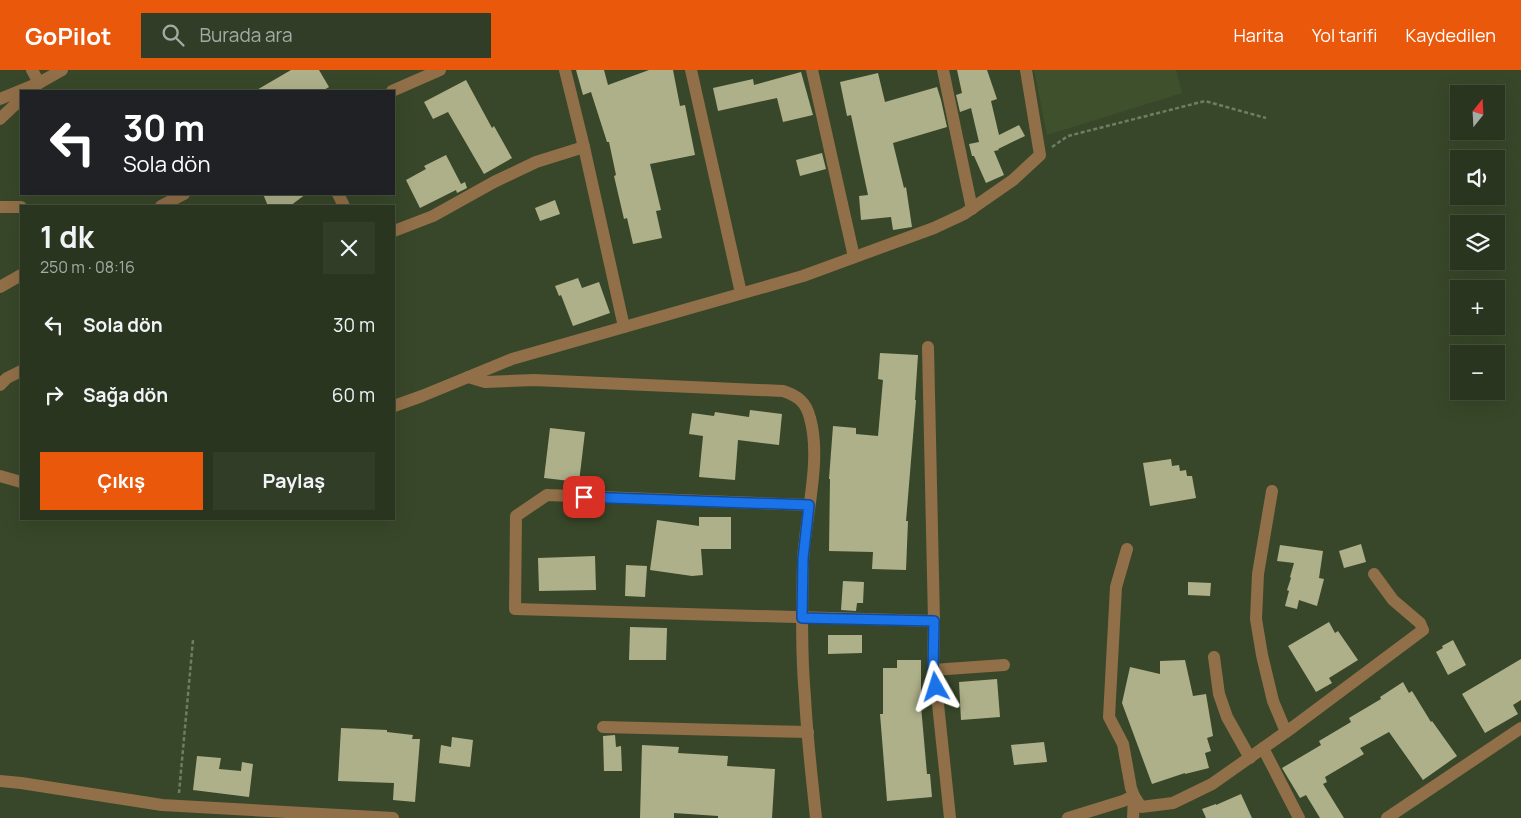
<!DOCTYPE html>
<html lang="tr">
<head>
<meta charset="utf-8">
<style>
  body { margin:0; font-family:Manrope,sans-serif; background:#323d28; color:#f1f3f6; height:100vh; display:flex; flex-direction:column; font-size:19px; white-space:nowrap }
  * { box-sizing:border-box; margin:0 }
  p { font-size:16px; color:#a5aba4 }
  .icon { flex:none; width:28px; height:28px; fill:none; stroke:currentColor; stroke-width:2; stroke-linecap:round; stroke-linejoin:round }
  .map { position:relative; flex:1; overflow:hidden }
  .panel { position:absolute; left:20px; top:135px; width:375px; height:315px; display:flex; flex-direction:column; background:#2a351f; border-radius:0px; box-shadow:0 5px 20px #0002,0 0 0 1px #46503d }
  .panel>* { flex:none }
  .top-card { position:absolute; left:20px; top:20px; width:375px; height:105px; border-radius:0px; box-shadow:0 5px 20px #0002,0 0 0 1px #46503d; background:#202124; color:#fff; overflow:hidden }
  .needle { width:32px; rotate:18deg }
  .buttons { position:absolute; left:1450px; top:15px; display:grid; gap:10px }
  .buttons a { display:grid; place-items:center; width:55px; height:55px; border-radius:0px; background:#2a351f; box-shadow:0 5px 20px #0002,0 0 0 1px #46503d; font-size:25px }
  .pin { position:absolute; display:grid; place-items:center; width:42px; height:42px; color:#fff; margin:-21px; border-radius:10px; box-shadow:0 2px 8px #0006 }
  .me { position:absolute; width:55px; margin:-28px; rotate:354deg; stroke-linejoin:round; filter:drop-shadow(0 0 4px #0008) }
  .turn { display:flex; align-items:center; gap:18px; height:105px; padding:0 20px; font-size:22px }
  .turn .icon { width:65px; height:65px; stroke-width:2.5 }
  .turn b { display:block; font-size:35px; line-height:42px }
  .round { display:grid; place-items:center; flex:none; width:52px; height:52px; border-radius:0px; background:#323d28 }
  .head { display:flex; align-items:center; justify-content:space-between; height:85px; padding:0 20px }
  h1 { font-size:30px; font-weight:700; line-height:38px }
  .cta { display:flex; gap:10px; margin-top:auto; padding:10px 20px }
  .cta a { flex:1; height:58px; border-radius:0px; background:#ea580c; color:#fff; font-size:20px; font-weight:700; line-height:58px; text-align:center }
  .cta a+a { background:#323d28; color:#f1f3f6 }
  ul { padding:0; list-style:none }
  li { display:flex; align-items:center; gap:15px; height:70px; padding:0 20px }
  li div { flex:1 }
  li b { display:block; font-size:19px }
  li em { font-style:normal }
  header { display:flex; align-items:center; gap:30px; box-sizing:border-box; height:70px; padding:0 25px; background:#ea580c; color:#fff }
  header strong { font-size:24px }
  nav { display:flex; gap:28px; margin-inline-start:auto; font-size:18px }
  .search { width:350px; height:45px; background:#323d28; display:flex; align-items:center; gap:12px; box-sizing:border-box; padding:0 18px; border-radius:0px; color:#a5aba4; font-size:19px }
  .map>svg:first-child { display:block }
</style>
</head>
<body>
<header>
<strong>GoPilot</strong>
<div class="search"><svg class="icon" aria-label="search" viewBox="0 0 24 24"><circle cx="10" cy="10" r="6"/><path d="M15 15l6 6"/></svg>Burada ara</div>
<nav><a>Harita</a><a>Yol tarifi</a><a>Kaydedilen</a></nav>
</header>
<div class="map">
<svg width="1521" height="748" viewBox="0 0 1521 748">
  <rect width="100%" height="100%" fill="#384729"/>
  <path fill="#3f512c" d="M1034,0H1176L1182,23L1047,65Z"/>
  <g fill="#aeb08a">
    <path d="M291,0H319L329,17L322,21H255Z"/>
    <path d="M576,0H604L608,15L649,0H673L680,36L685,35L695,85L650,94L661,140L656,141L662,168L633,174L627,148L624,149L614,106L616,105L609,72H607L591,22L583,25Z"/>
    <path d="M957,0H987L997,29L991,31L999,65L1019,55L1025,66L998,79L999,80L994,81L1004,105L986,113L974,86H972L969,74L979,72L971,38L960,42L956,25L962,23Z"/>
    <path d="M801,2L813,45L783,52L777,28L718,41L713,18L753,9L754,15Z"/>
    <path d="M878,3L885,32L937,17L941,30L947,57L893,73L904,118L906,117L912,157L893,160L891,147L861,150L859,126L868,125L851,45L847,46L840,12Z"/>
    <path d="M466,10L492,58L494,56L512,88L484,104L448,42L433,49L424,32Z"/>
    <path d="M822,83L826,99L800,106L796,90Z"/>
    <path d="M446,85L461,114L465,112L467,118L457,123L456,120L420,138L406,110L426,99L424,96Z"/>
    <path d="M263,124H306L290,136H268Z"/>
    <path d="M555,130L560,144L540,151L535,138Z"/>
    <path d="M578,208L582,218L599,212L610,243L573,256L561,225L559,226L555,216Z"/>
    <path d="M880,283L918,285L915,330H916L906,451H908L906,500L872,499L873,482L829,481L830,409H829L833,356L856,358V364L878,366L883,310L878,309Z"/>
    <path d="M750,340L782,344L779,375L738,370L735,410L699,407L703,366L689,364L692,343L714,346L715,342L749,347Z"/>
    <path d="M550,358L585,362L579,412L544,408Z"/>
    <path d="M1171,389L1172,396L1179,395L1180,401L1186,400L1187,406H1192L1196,428L1150,436L1143,393Z"/>
    <path d="M699,447H731V479H701L703,505L692,506L650,500L657,450L699,456Z"/>
    <path d="M1361,474L1366,492L1344,498L1339,481Z"/>
    <path d="M1280,475L1323,481L1319,508L1324,509L1317,536L1299,530L1297,539L1285,536L1289,521L1287,520L1291,508L1290,507L1294,493L1277,491Z"/>
    <path d="M595,486L596,520L539,521L538,488Z"/>
    <path d="M626,495L647,496L645,527L625,526Z"/>
    <path d="M843,511L864,512L863,533H857L856,541L841,540Z"/>
    <path d="M1188,512L1211,513L1210,526L1188,525Z"/>
    <path d="M1329,552L1335,563L1338,561L1358,590L1329,608L1332,613L1316,622L1288,576Z"/>
    <path d="M630,557L667,558L666,590H629Z"/>
    <path d="M828,565H862V583L828,584Z"/>
    <path d="M1453,570L1466,595L1448,605L1436,582L1443,578L1442,576Z"/>
    <path d="M1521,589V630L1513,635L1518,644L1485,663L1462,624Z"/>
    <path d="M897,590H921V636L927,704H930L932,727L887,731L880,644H883V598H897Z"/>
    <path d="M1185,590L1193,626L1206,624L1213,666L1207,668L1211,681L1205,683L1209,698L1185,704V703L1152,714L1122,633L1130,597L1160,604V591Z"/>
    <path d="M997,609L1000,647L961,650L959,612Z"/>
    <path d="M1403,612L1409,623L1412,621L1431,652L1432,651L1457,686L1423,710L1389,662L1360,678L1364,684L1325,707L1327,712L1323,714L1344,748H1320L1306,725L1300,728L1282,698L1321,675L1319,671L1351,652L1349,648L1381,629L1380,627Z"/>
    <path d="M341,658L387,660V662L413,665L412,669H420L415,732L393,730L394,713L338,711Z"/>
    <path d="M615,665L616,677L621,676L622,701H604L603,666Z"/>
    <path d="M452,667L473,670L470,697L439,693L441,675L451,677Z"/>
    <path d="M1044,672L1047,692L1014,695L1011,675Z"/>
    <path d="M642,675L679,677L678,683L728,686L727,696L775,699L772,748H718V746L674,743V748H640Z"/>
    <path d="M197,686L221,688L219,699L241,701L242,692L253,694L249,727L193,720Z"/>
    <path d="M1241,724L1252,748H1206L1202,739L1216,734V735Z"/>
  </g>
  <g fill="none" stroke-linecap="round" stroke-linejoin="round">
    <g stroke="#6f7d62" stroke-width="2.5" stroke-dasharray="4 2.5" stroke-linecap="butt">
      <path d="M1052,77L1068,66L1205,31L1266,48"/>
      <path d="M179,723L193,570"/>
    </g>
    <g stroke="#916f48" stroke-width="12">
      <path d="M32,0L39,13L33,18"/>
      <path d="M565,0L584,77L624,257"/>
      <path d="M691,0L741,223"/>
      <path d="M812,0L854,187"/>
      <path d="M943,0L972,139"/>
      <path d="M392,21L440,0"/>
      <path d="M0,29L39,13L62,0"/>
      <path d="M0,49L21,29"/>
      <path d="M338,124L344,136"/>
      <path d="M161,136L184,124"/>
      <path d="M0,137H21"/>
      <path d="M394,161L433,146L494,112L536,92L584,77"/>
      <path d="M0,217L21,205"/>
      <path d="M928,277L934,551L933,600L938,634L950,748"/>
      <path d="M468,307L485,312L534,310L783,321C798,326 806,332 810,348C822,390 805,448 803,491C802,536 801,582 805,627C807,668 812,708 816,748"/>
      <path d="M0,315L7,308L21,301"/>
      <path d="M394,336L422,326L512,289L803,206L934,158L964,144L1013,110L1040,85L1026,0"/>
      <path d="M0,406L21,412"/>
      <path d="M1272,421L1258,504L1256,549L1262,585L1273,631L1286,662"/>
      <path d="M809,435L547,425L516,446L515,539L934,551"/>
      <path d="M1127,479L1116,517L1109,647L1123,674L1131,718L1134,726L1133,748"/>
      <path d="M1214,587L1219,624L1227,647L1250,688"/>
      <path d="M933,600L1004,595"/>
      <path d="M603,657L808,662"/>
      <path d="M1263,678L1299,748"/>
      <path d="M0,711L21,713L162,735L393,748"/>
      <path d="M1068,748L1123,731L1134,726L1141,737L1173,733L1212,714L1293,657L1423,560L1420,553L1393,530L1374,504"/>
      <path d="M1387,748L1521,658"/>
    </g>
  </g>
  <g fill="none" stroke-linecap="round" stroke-linejoin="round">
    <g stroke="#114b97" stroke-width="12">
      <path id="route" d="M584,427L809,435L803,489L802,548L934,551L933,600L936,617"/>
    </g>
    <use href="#route" stroke="#1a73e8" stroke-width="9"/>
  </g>
</svg>
<div class="buttons">
<a><svg class="needle" viewBox="-14 -14 28 28"><path d="M0-13l5 13h-10z" fill="#e53935"/><path d="M0 13l5-13h-10z" fill="#a5aba4"/></svg></a>
<a><svg class="icon" aria-label="sound" viewBox="0 0 24 24"><path d="M4 9h4l5-4v14l-5-4H4zM17 9q2 3 0 6"/></svg></a>
<a><svg class="icon" aria-label="layers" viewBox="0 0 24 24"><path d="M12 4l9 5-9 5-9-5zM3 14l9 5 9-5"/></svg></a>
<a>+</a>
<a>−</a>
</div>
<div class="pin" style="left:584px;top:427px;background:#d93025"><svg class="icon" aria-label="arrive" viewBox="0 0 24 24"><path d="M6 21V4h12l-3 4 3 4H6"/></svg></div>
<svg class="me" style="left:936px;top:617px" viewBox="-20 -20 40 40"><path d="M0-17L14 15 0 8-14 15z" fill="#1a73e8" stroke="#fff" stroke-width="4"/></svg>
<div class="top-card">
<div class="turn"><svg class="icon" aria-label="left" viewBox="0 0 24 24"><path d="M17 20v-9H6M10 6l-5 5 5 5"/></svg><div><b>30 m</b>Sola dön</div></div>
</div>
<section class="panel">
<div class="head"><div><h1>1 dk</h1><p>250 m · 08:16</p></div><a class="round"><svg class="icon" aria-label="close" viewBox="0 0 24 24"><path d="M6 6l12 12M18 6L6 18"/></svg></a></div>
<ul>
<li><svg class="icon" aria-label="left" viewBox="0 0 24 24"><path d="M17 20v-9H6M10 6l-5 5 5 5"/></svg><div><b>Sola dön</b></div><em>30 m</em></li>
<li><svg class="icon" aria-label="right" viewBox="0 0 24 24"><path d="M7 20v-9h11M14 6l5 5-5 5"/></svg><div><b>Sağa dön</b></div><em>60 m</em></li>
</ul>
<div class="cta"><a>Çıkış</a><a>Paylaş</a></div>
</section>
</div>
</body>
</html>
